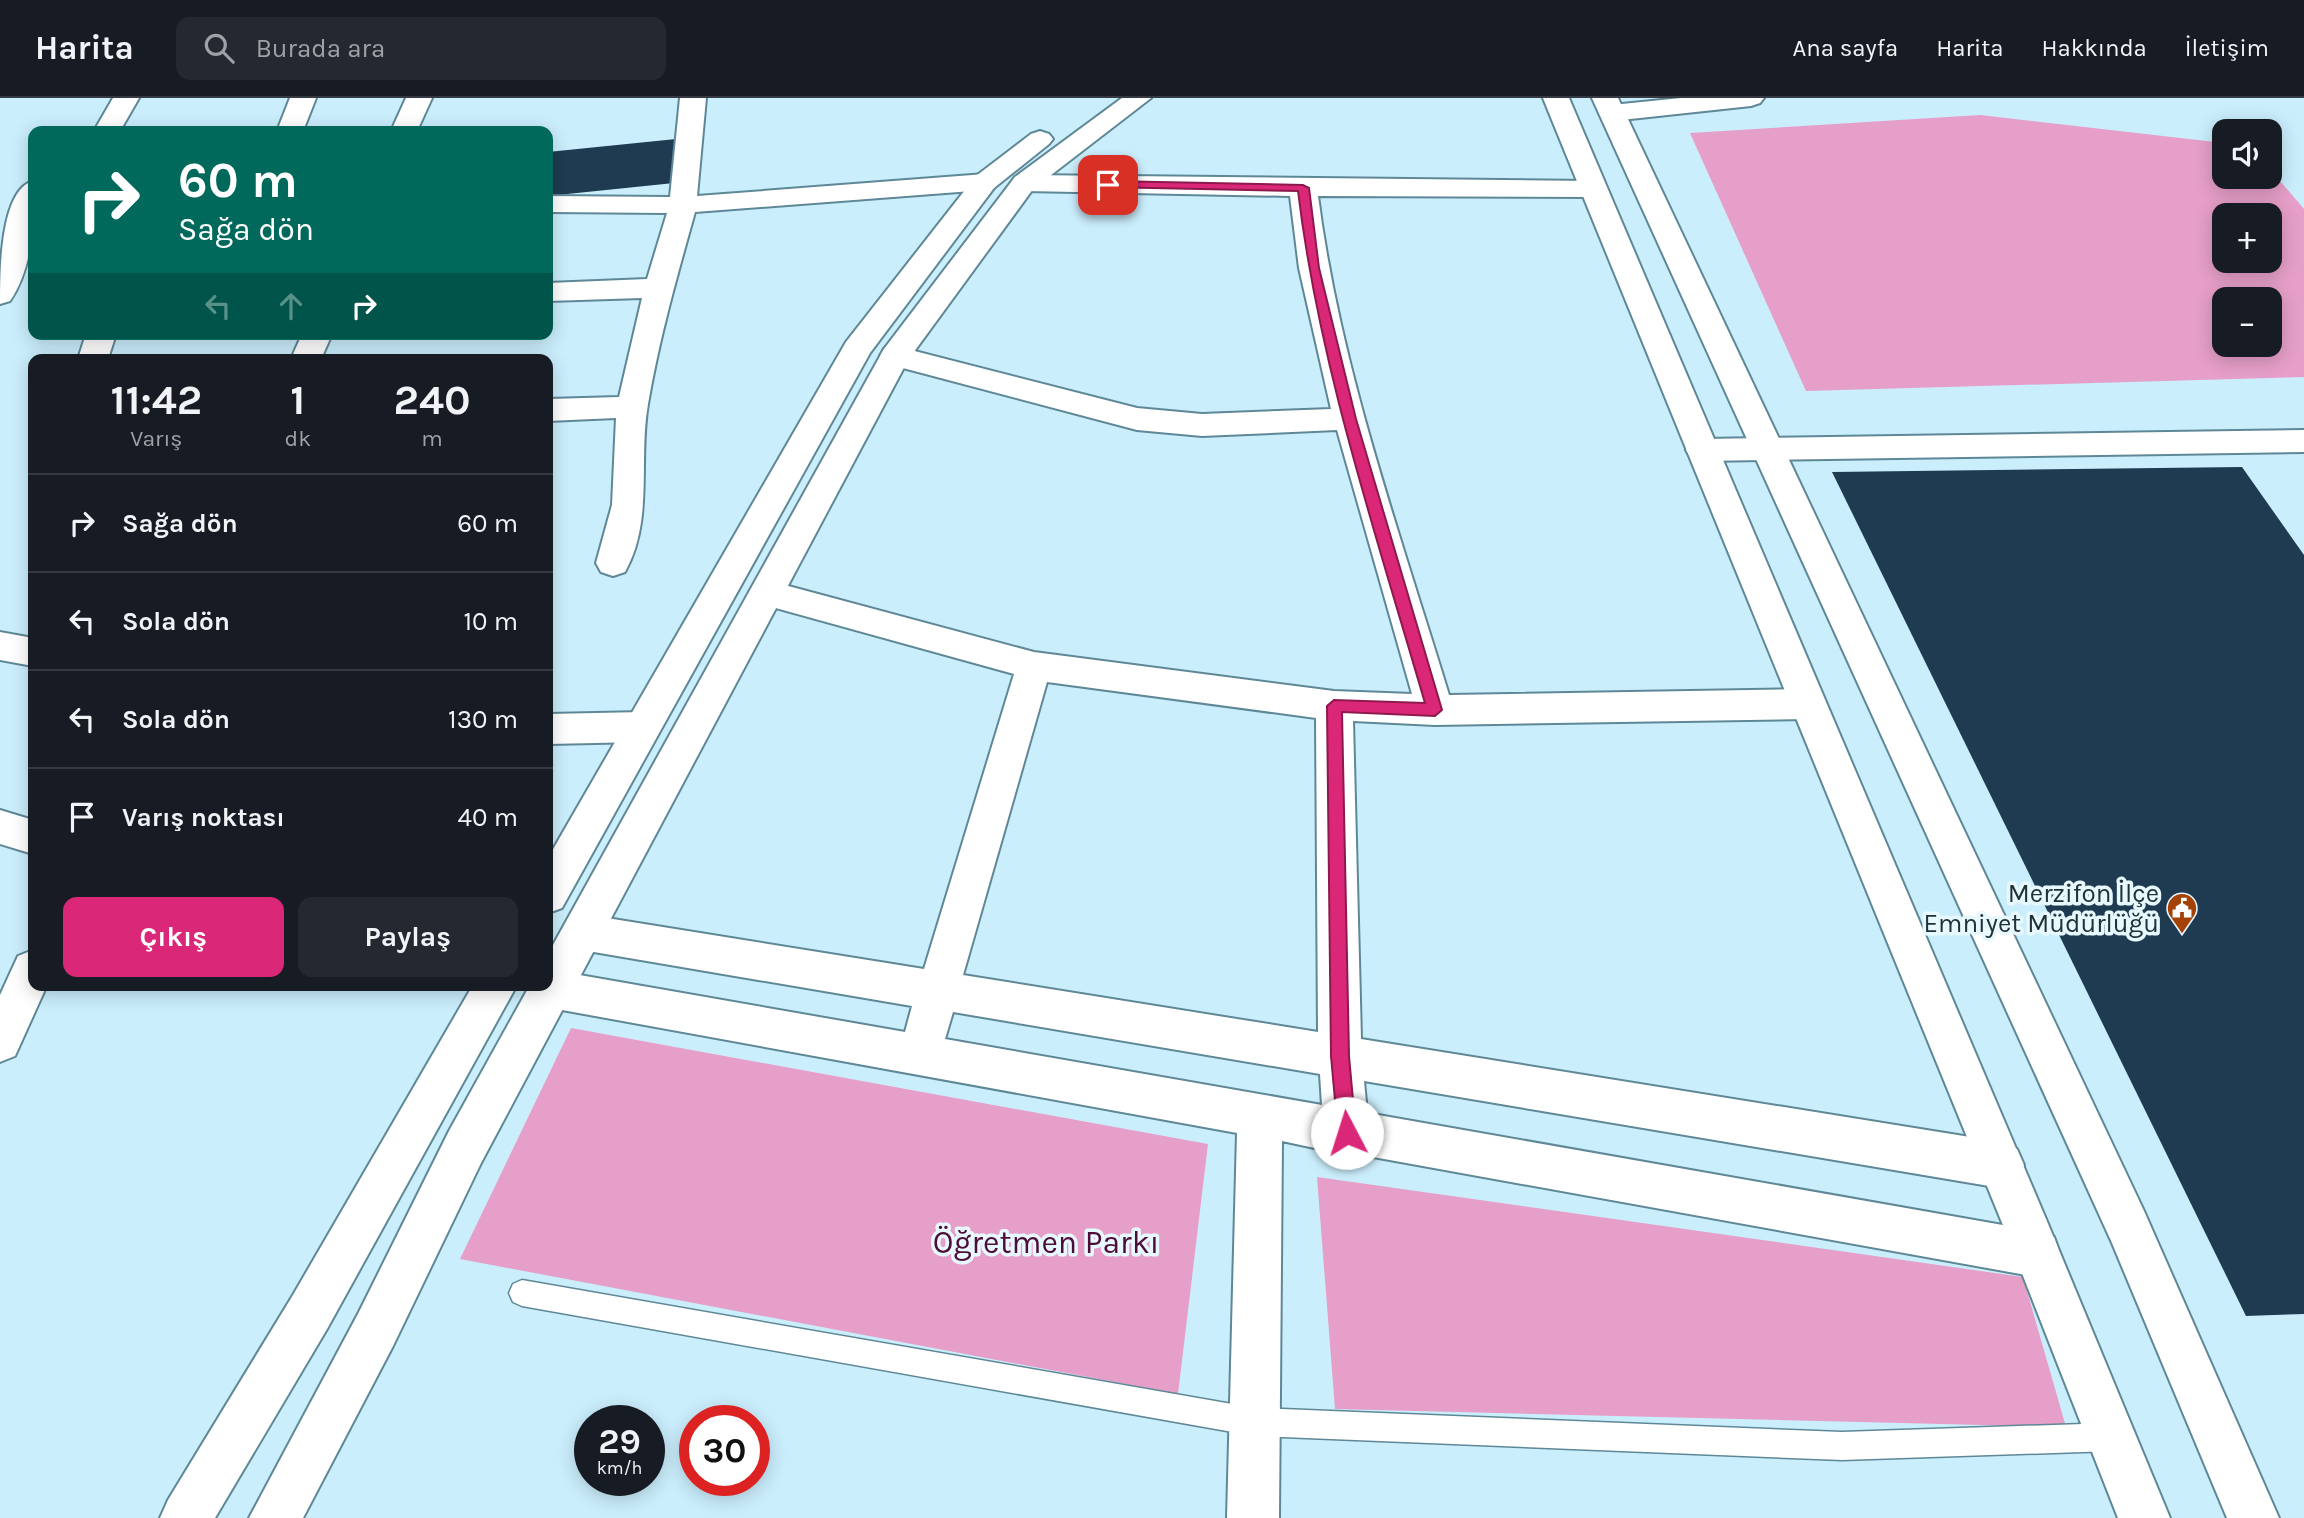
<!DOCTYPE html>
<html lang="tr">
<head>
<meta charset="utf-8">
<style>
  body { margin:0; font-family:Karla,sans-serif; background:#242831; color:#f1f3f6; height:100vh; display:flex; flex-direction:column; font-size:26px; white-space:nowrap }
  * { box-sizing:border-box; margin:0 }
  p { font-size:23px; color:#9ea1a6 }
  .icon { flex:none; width:38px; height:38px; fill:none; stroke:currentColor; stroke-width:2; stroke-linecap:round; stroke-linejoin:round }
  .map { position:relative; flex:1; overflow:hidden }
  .sheet { position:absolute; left:28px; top:256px; width:525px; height:637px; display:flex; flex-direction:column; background:#171b24; border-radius:14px; box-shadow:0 4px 18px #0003 }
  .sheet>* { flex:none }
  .top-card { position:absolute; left:28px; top:28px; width:525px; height:214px; border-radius:14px; box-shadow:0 4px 18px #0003; background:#00695c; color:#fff; overflow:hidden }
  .tools { position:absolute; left:2212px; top:21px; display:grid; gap:14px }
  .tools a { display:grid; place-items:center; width:70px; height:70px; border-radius:14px; background:#171b24; box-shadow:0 4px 18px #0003; font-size:35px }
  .speed { position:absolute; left:574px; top:1307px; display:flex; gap:14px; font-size:35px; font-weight:700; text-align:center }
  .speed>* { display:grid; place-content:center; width:91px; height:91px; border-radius:50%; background:#171b24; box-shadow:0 4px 18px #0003; line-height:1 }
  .speed small { font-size:18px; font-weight:400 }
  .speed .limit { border:10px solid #d22; background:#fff; color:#111 }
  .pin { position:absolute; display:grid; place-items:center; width:60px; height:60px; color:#fff; margin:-30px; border-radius:14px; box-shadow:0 4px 10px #0006 }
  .me { position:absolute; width:77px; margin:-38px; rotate:355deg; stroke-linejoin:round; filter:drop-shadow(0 0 5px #0008) }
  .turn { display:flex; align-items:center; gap:24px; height:147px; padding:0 35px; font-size:32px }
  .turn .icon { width:91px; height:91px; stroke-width:2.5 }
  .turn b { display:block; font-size:49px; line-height:60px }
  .lanes { display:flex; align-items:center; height:66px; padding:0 35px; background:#0003; justify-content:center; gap:35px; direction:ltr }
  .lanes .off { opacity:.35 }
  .eta { display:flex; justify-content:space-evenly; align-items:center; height:119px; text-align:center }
  .eta b { font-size:42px; font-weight:700; line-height:49px }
  .button { display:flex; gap:14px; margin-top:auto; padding:14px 35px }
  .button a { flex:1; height:80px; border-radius:14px; background:#db2777; color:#fff; font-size:28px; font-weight:700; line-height:80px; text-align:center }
  .button a+a { background:#242831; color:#f1f3f6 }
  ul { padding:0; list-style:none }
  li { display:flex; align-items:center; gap:21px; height:98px; padding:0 35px; border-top:2px solid #363941 }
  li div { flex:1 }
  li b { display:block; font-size:26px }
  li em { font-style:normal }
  header { display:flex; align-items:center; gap:42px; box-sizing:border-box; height:98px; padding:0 35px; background:#171b24; border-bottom:2px solid #363941 }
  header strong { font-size:33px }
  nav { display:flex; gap:38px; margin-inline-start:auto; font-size:24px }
  .search { width:490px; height:63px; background:#242831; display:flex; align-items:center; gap:18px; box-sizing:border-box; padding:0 24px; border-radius:14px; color:#9ea1a6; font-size:26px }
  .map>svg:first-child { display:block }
</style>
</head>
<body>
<header>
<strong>Harita</strong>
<div class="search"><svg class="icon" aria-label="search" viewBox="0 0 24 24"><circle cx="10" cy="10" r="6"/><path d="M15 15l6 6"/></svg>Burada ara</div>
<nav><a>Ana sayfa</a><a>Harita</a><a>Hakkında</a><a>İletişim</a></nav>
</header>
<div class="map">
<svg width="2304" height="1420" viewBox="0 0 2304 1420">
  <rect width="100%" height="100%" fill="#cbeefc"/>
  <g fill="#e69fc8" fill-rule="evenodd">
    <path d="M1980,17L2224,45V79H2270V71L2304,111V279L1806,293L1690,35ZM2224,117H2270V163H2224ZM2224,201H2270V247H2224Z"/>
    <path d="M571,930L1208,1046L1178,1296L460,1161Z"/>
    <path d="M1317,1079L2023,1179L2066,1329L1335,1311Z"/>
  </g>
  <g fill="#1f3b51">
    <path d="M676,41L674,85L548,98V54Z"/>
    <path d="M2242,369L2304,457V1216L2246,1218L1832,374Z"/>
  </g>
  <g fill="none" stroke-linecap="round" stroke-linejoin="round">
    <g stroke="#5f8897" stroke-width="3">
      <path id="lane" d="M522,1182L1255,1310L1842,1334L2112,1325L2122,1329L2126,1339L2122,1349L2112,1353L1842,1362L1255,1338L522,1208L513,1204L509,1195L513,1186Z"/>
    </g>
    <g stroke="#5f8897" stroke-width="4">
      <g id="street">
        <path d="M113,0H139L120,33H94Z"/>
        <path d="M290,0H316L303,33H277Z"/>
        <path d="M406,0H432L417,33H391Z"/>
        <path d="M680,0H706L697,98L985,76L994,78L998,84L994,90L985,92L695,114C677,178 659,241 648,306C638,362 654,422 625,474L613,478L601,474L596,465L612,407L616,320L548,323V301L619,299L642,200L548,203V185L647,181L667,115L548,114V98L670,99Z"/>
        <path d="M1681,0H1764L1760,5L1751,8L1612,23L1603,20L1599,15L1603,10L1612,7Z"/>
        <path d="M1024,77L1593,83L1602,85L1606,91L1602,97L1593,99L1318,98C1340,269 1399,433 1449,597L1808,591L1821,596L1826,606L1821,616L1808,621L1435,627L1353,623L1361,941L2001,1044L2017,1051L2024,1067L2017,1083L2001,1090L1364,983L1367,1015L2037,1133L2054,1139L2060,1156L2054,1173L2037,1179L1351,1055L1347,1057L1282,1043L1279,1420H1227L1237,1035L551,910L536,905L530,891L532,887H548V873L551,872L905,934L912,908L582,852L568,847L562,834L568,821L582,816L924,871L1014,576L754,504L749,495L754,486L766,482L1034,554L1334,593L1412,596L1337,332L1202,338L1137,332L884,265L880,258L884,251L895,248L1137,310L1202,316L1331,311L1299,170L1290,98L1024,93L1015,91L1011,85L1015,79ZM1047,584L1316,620L1318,934L963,877ZM953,914L1320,976L1322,1007L945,941Z"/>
        <path d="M33,83C35,122 33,169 10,203L0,206C0,174 0,92 33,83Z"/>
        <path d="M86,236H116L108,261H78Z"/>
        <path d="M302,236H332L321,261H291Z"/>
        <path d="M2304,332V354L1702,363L1691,360L1686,352L1691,344L1702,341Z"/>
        <path d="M0,534L33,540V568L0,562Z"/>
        <path d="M643,614L656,618L661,629L656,640L643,644L548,646V616Z"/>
        <path d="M0,712L33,722V756L0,746Z"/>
        <path d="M33,852V887H47L15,958L0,964V897L18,858Z"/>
      </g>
    </g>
    <g stroke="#5f8897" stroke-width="4">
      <g id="secondary">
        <path d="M1122,0H1151L1033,91L908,262L481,1065L393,1248L303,1420H249L359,1214L449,1033L530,887H548V856L884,251L1015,79Z"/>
        <path d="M1543,0H1569L2046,1121L2170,1420H2118L2007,1137Z"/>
        <path d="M1592,0H1618L2144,1113L2279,1420H2227L2112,1145Z"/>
        <path d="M1040,33L1049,36L1053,41L1049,46L994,90L870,255L562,810L548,815V760L846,244L976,78L1031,36Z"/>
        <path d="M473,887H517L327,1231L215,1420H160L168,1402L293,1197Z"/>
      </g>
    </g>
    <use href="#lane" fill="#fff" fill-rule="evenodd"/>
    <use href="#street" fill="#fff" fill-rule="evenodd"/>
    <use href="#secondary" fill="#fff" fill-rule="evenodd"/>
  </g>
  <path fill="#db2777" stroke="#8e194d" stroke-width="2" d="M1108,83L1303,87L1309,90L1319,170L1356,321L1442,612L1435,618L1342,614L1349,958L1356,1035L1353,1041L1347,1044L1340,1041L1338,1035L1331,958L1327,608L1334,602L1425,605C1376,436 1319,268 1298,93L1104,89L1102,87Z"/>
  <defs>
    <g id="civic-pin" transform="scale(1.575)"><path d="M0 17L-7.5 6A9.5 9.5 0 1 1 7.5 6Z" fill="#a44105" stroke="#e7f8ff"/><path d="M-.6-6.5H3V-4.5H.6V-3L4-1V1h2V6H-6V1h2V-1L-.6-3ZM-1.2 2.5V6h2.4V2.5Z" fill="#fff"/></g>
  </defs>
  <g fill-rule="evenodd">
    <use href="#civic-pin" x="2182" y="810"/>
  </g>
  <g text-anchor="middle" stroke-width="7" stroke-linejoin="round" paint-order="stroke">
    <g font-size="26" fill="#203238" stroke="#e7f8ff" text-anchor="end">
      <text x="2159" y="804">Merzifon İlçe<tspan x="2159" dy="30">Emniyet Müdürlüğü</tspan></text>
    </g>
    <g font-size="32" fill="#4e0c39" stroke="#e7f8ff">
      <text x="1046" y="1155">Öğretmen Parkı</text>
    </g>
  </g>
</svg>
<div class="tools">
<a><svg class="icon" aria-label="sound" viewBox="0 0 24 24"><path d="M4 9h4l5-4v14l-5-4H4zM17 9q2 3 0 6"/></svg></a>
<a>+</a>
<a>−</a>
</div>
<div class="speed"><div>29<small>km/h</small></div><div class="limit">30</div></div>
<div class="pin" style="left:1108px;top:87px;background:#d93025"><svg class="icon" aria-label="arrive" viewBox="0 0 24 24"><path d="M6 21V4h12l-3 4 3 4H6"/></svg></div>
<svg class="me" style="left:1347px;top:1035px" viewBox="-20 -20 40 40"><circle r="19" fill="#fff"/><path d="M0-13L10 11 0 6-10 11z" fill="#db2777"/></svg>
<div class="top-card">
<div class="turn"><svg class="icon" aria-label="right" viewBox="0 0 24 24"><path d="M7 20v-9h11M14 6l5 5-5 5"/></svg><div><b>60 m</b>Sağa dön</div></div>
<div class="lanes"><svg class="icon off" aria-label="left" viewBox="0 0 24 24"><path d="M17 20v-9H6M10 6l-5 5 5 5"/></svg><svg class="icon off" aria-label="ahead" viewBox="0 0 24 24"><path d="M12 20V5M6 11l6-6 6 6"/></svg><svg class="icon" aria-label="right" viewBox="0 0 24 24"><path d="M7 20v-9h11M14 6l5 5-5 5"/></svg></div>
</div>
<section class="sheet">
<div class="eta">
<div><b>11:42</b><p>Varış</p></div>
<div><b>1</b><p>dk</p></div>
<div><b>240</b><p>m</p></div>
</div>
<ul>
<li><svg class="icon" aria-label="right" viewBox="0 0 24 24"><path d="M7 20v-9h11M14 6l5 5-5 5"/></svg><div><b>Sağa dön</b></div><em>60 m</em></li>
<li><svg class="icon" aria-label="left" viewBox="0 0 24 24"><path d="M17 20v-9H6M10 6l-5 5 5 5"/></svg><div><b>Sola dön</b></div><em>10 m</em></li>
<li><svg class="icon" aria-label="left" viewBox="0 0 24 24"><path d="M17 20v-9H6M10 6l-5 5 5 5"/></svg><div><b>Sola dön</b></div><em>130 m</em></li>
<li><svg class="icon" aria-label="arrive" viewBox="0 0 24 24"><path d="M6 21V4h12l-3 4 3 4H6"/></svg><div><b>Varış noktası</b></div><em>40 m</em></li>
</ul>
<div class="button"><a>Çıkış</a><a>Paylaş</a></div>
</section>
</div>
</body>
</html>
